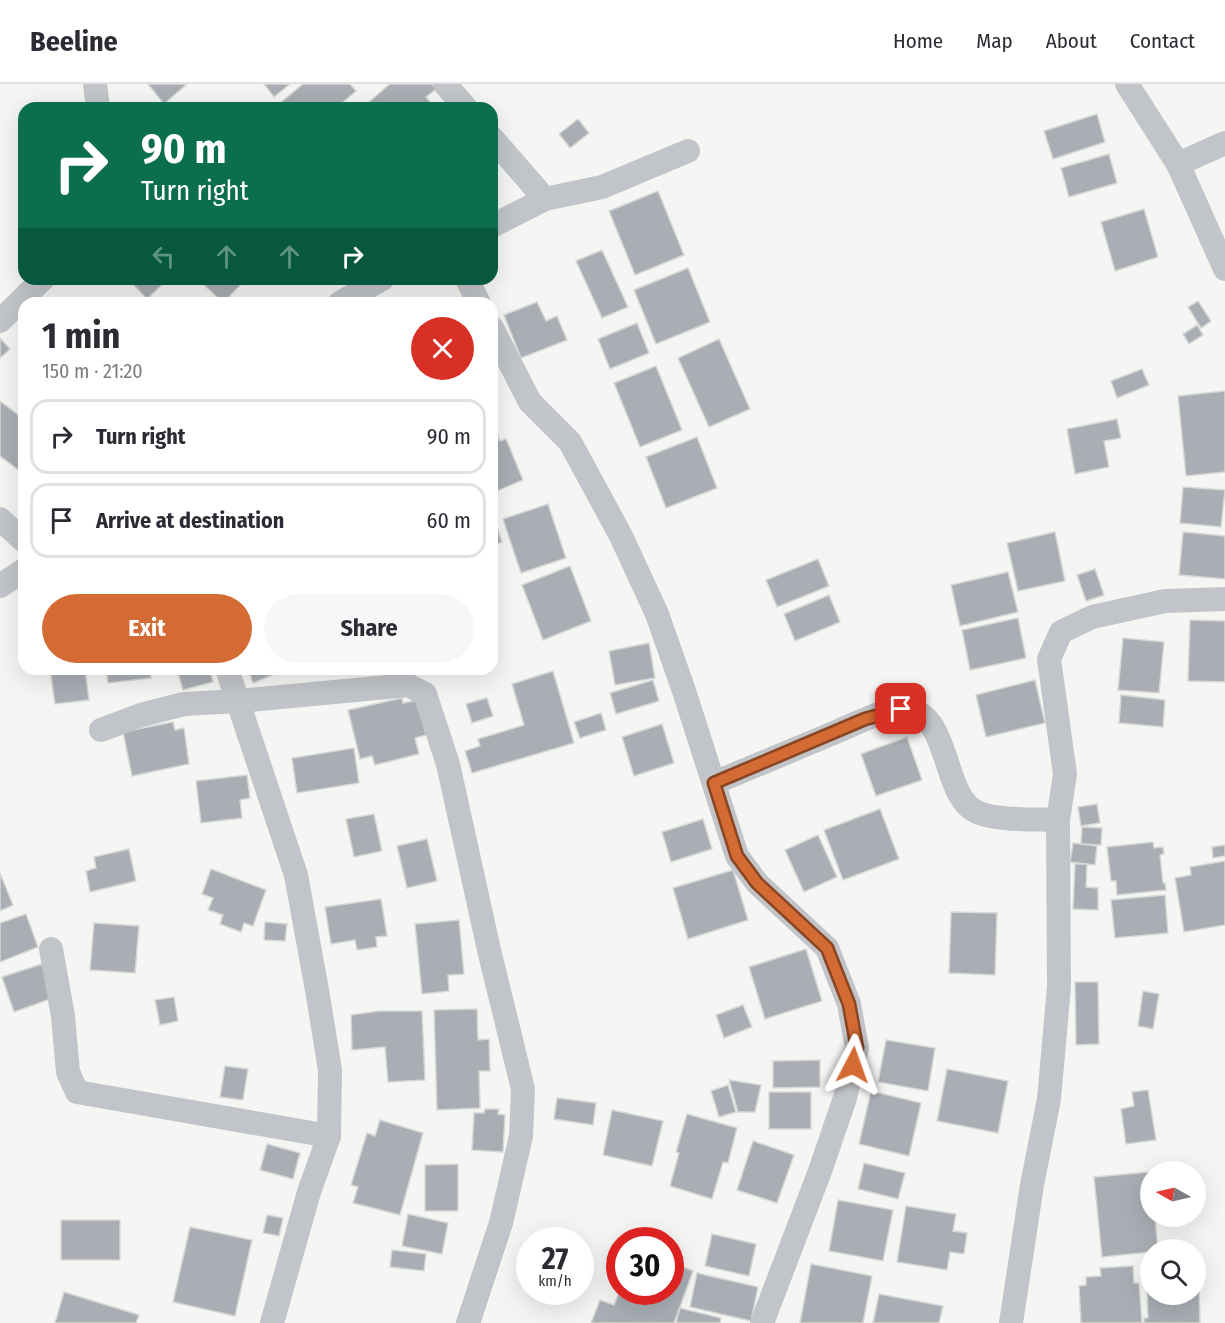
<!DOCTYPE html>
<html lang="en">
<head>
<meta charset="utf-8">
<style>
  body { margin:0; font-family:"Fira Sans Condensed",sans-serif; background:#f7f7f7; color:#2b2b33; height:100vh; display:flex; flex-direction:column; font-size:22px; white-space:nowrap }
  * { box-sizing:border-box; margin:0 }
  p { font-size:20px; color:#7c7c81 }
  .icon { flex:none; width:33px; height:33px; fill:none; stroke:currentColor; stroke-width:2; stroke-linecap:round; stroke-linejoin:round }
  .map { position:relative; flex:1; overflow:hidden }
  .drawer { position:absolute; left:18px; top:213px; width:480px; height:378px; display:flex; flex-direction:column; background:#fff; border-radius:18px; box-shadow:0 6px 24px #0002 }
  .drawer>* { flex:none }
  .hud { position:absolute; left:18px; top:18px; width:480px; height:183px; border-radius:18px; box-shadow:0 6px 24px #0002; background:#0b6e4f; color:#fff; overflow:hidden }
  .needle { width:39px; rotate:278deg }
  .controls { position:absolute; left:1140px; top:1077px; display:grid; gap:12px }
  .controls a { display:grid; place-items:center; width:66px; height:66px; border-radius:50%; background:#fff; box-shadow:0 6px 24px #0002; font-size:30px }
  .speed { position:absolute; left:516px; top:1143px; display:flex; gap:12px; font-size:30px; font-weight:700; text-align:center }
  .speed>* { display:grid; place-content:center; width:78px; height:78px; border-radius:50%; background:#fff; box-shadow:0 6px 24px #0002; line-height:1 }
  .speed small { font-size:15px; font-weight:400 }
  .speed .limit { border:9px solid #d22; background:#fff; color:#111 }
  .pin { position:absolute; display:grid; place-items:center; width:51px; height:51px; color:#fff; margin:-26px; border-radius:12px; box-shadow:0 3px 9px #0006 }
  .me { position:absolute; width:66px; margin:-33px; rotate:4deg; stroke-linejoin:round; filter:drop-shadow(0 0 4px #0008) }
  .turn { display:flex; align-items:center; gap:21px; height:126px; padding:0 24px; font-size:27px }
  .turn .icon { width:78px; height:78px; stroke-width:2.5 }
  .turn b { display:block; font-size:42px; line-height:51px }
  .lanes { display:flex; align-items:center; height:57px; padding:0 24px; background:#0003; justify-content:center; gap:30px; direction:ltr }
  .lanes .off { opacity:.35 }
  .round { display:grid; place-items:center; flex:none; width:63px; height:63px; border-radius:32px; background:#f7f7f7 }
  .summary { display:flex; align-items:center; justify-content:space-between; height:102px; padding:0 24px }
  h1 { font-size:36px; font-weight:700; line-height:45px }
  .action { display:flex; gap:12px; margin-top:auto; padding:12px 24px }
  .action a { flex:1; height:69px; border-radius:36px; background:#d46a34; color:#fff; font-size:24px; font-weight:700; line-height:69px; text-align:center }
  .action a+a { background:#f7f7f7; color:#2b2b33 }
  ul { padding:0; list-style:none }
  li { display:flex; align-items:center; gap:18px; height:75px; margin:0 12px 9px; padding:0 12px; border:3px solid #e1e1e2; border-radius:18px }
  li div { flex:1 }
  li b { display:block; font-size:22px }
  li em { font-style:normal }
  header { display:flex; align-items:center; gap:36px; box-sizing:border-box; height:84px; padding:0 30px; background:#fff; border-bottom:2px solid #e1e1e2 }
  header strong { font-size:28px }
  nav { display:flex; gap:33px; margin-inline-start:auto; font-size:21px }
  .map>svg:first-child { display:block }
</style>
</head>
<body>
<header>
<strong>Beeline</strong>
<nav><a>Home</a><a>Map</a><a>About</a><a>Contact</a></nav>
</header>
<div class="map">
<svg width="1225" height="1239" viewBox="0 0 1225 1239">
  <rect width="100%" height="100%" fill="#f5f6f3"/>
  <g fill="#a8aeb4" stroke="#d7d7d5" stroke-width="1.5">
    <path d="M148,0H187L164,20Z"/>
    <path d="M264,0H290L274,13Z"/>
    <path d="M303,0H350L356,7L336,24H282L279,20Z"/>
    <path d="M390,0H432L436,5L426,13L434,23L362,24Z"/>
    <path d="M1097,30L1105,58L1053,75L1044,47Z"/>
    <path d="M578,35L589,49L570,64L559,50Z"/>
    <path d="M1109,70L1117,99L1069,113L1061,84Z"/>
    <path d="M658,107L684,171L635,191L609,127Z"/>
    <path d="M1144,125L1158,173L1115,187L1101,138Z"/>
    <path d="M602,166L628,223L602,234L576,177Z"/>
    <path d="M688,184L710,238L656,260L634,206Z"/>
    <path d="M122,195H168L147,215L129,196L126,199Z"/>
    <path d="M198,195H246L223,219Z"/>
    <path d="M1198,217L1211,237L1201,244L1188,223Z"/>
    <path d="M537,218L546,237L557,232L567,256L521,274L504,231Z"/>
    <path d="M637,239L649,269L610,285L598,255Z"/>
    <path d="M1197,241L1203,251L1189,260L1183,250Z"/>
    <path d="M0,254L10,265L0,274Z"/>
    <path d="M719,255L750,325L709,343L678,274Z"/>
    <path d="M656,282L682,346L640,363L614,299Z"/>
    <path d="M1142,285L1149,301L1117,314L1111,297Z"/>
    <path d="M1225,307V388L1186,392L1178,312Z"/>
    <path d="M0,317L21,333L24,330V390L0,372Z"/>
    <path d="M1117,335L1121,354L1104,357L1109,383L1075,390L1067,345Z"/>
    <path d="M494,343L500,357L506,355L523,396L492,409V344Z"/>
    <path d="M697,353L717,404L666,424L646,373Z"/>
    <path d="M1183,403L1225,406L1221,443L1180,439Z"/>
    <path d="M548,420L566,474L521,489L503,435Z"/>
    <path d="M496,440L502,458L492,462V441Z"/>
    <path d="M1055,448L1065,497L1018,507L1007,459Z"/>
    <path d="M1183,448L1225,452V495L1179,491Z"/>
    <path d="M818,475L829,502L777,523L766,496Z"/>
    <path d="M570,482L591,537L543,556L522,501Z"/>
    <path d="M1095,485L1104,511L1086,517L1077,491Z"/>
    <path d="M1008,488L1018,528L960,542L951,501Z"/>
    <path d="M829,511L840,538L795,557L784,530Z"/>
    <path d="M1018,534L1026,574L970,586L962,546Z"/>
    <path d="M1190,536L1225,537V598L1188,597Z"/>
    <path d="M1123,554L1164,558L1159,609L1118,606Z"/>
    <path d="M649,559L655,594L615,601L609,567Z"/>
    <path d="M50,585H85L89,616L55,620Z"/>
    <path d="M106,585H150L151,594L108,599Z"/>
    <path d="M187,585H210L213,598L183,606L178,589Z"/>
    <path d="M248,585H287L253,599Z"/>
    <path d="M553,587L574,659L472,689L465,667L480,662L478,655L524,641L512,600Z"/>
    <path d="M653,596L659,617L616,630L610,609Z"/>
    <path d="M1035,596L1045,639L986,653L976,611Z"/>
    <path d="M1121,611L1165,616L1163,643L1119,639Z"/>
    <path d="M402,614L403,619L418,616L426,651L415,654L419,670L375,681L372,672L360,675L348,626Z"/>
    <path d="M487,614L493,632L472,639L466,620Z"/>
    <path d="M601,629L606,646L580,654L574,638Z"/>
    <path d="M173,638L175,646L184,644L189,680L132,692L123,648Z"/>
    <path d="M662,640L674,679L634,692L622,653Z"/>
    <path d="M907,653L922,696L876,712L861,670Z"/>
    <path d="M354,664L359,699L297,709L292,674Z"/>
    <path d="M247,691L250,714L240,716L242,734L201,739L196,697Z"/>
    <path d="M1097,720L1100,739L1081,742L1078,723Z"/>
    <path d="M880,725L899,775L843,796L824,746Z"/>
    <path d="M374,730L382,767L354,773L346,735Z"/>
    <path d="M703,735L712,765L671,778L662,748Z"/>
    <path d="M1082,743L1102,744L1101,761L1081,760Z"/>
    <path d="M818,751L837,793L804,808L785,766Z"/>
    <path d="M427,755L437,797L407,804L397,762Z"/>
    <path d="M1153,758L1154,764L1163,763L1164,770L1160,771L1163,799H1165L1166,806L1117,811L1116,797H1111L1107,763Z"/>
    <path d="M1073,759L1097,762L1095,781L1070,778Z"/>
    <path d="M1225,761V772L1213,774L1212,763Z"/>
    <path d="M129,765L136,797L90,808L86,787L96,784L94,773Z"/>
    <path d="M1225,777V841L1184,848L1175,794L1191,791L1190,783Z"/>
    <path d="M1075,780H1087L1086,803L1098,804V826L1073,825Z"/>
    <path d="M211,785L266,806L253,842L244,839L241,848L220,840L223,831L208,826L213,814L202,810Z"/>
    <path d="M733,786L748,836L688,855L673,804Z"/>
    <path d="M0,789L13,821L0,827Z"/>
    <path d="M1165,811L1168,849L1115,854L1111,816Z"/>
    <path d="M381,815L387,852L376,853L377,863L357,866L355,856L331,860L325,823Z"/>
    <path d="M951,828L997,829L995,891L949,889Z"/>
    <path d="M26,830L38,863L0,878V839Z"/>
    <path d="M459,836L464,890L448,891L449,907L422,910L415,840Z"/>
    <path d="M265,838L287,840L285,857L264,856Z"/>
    <path d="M94,839L139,842L135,889L90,886Z"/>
    <path d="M806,865L822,917L765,935L749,883Z"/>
    <path d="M42,880L53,914L14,928L2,893Z"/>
    <path d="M1075,898H1098L1099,960L1076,961Z"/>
    <path d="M1143,907L1159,910L1153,945L1138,942Z"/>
    <path d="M174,913L178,937L160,941L155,916Z"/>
    <path d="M743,921L752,943L724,954L716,931Z"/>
    <path d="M477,925L478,956L489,955L490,987H479L480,1024L437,1026L434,926Z"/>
    <path d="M379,927H422L425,996L388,998L385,963L352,966L351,931Z"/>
    <path d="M886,956L935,964L928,1007L878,998Z"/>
    <path d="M820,976V1003L773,1004V977Z"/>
    <path d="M225,982L248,985L243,1016L220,1013Z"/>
    <path d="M947,985L1008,997L998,1049L937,1037Z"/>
    <path d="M729,996L761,1001L755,1028H738Z"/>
    <path d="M728,1001L736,1028L719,1033L711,1007Z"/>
    <path d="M1148,1006L1156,1056L1126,1060L1121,1025L1134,1022L1132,1008Z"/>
    <path d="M871,1007L921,1019L909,1072L859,1060Z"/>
    <rect x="769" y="1008" width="42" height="37"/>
    <path d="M557,1014L596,1019L593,1041L554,1035Z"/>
    <path d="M485,1025H499L498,1030L505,1031L503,1068L472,1066L474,1029H484Z"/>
    <path d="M612,1026L663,1037L652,1082L603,1071Z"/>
    <path d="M687,1030L737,1044L728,1079L723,1078L712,1115L670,1102L679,1069L676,1068Z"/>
    <path d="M380,1036L423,1049L400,1131L353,1119L358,1103L351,1101L367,1049L375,1052Z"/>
    <path d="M753,1057L794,1071L777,1119L737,1106Z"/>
    <path d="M267,1060L300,1069L293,1095L260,1086Z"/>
    <path d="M864,1079L905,1089L898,1115L858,1105Z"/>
    <path d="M458,1080V1127H425V1081Z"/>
    <path d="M1150,1088V1132H1155L1158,1166H1150V1168L1102,1173L1094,1093Z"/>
    <path d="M838,1116L893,1126L883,1177L829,1167Z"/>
    <path d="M906,1122L956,1130L953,1147L967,1149L964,1170L950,1168L947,1186L897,1178Z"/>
    <path d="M408,1130L448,1139L442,1170L402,1162Z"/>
    <path d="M267,1131L283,1134L279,1152L263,1149Z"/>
    <rect x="61" y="1136" width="59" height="40"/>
    <path d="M190,1143L252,1156L235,1232L173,1218Z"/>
    <path d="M712,1150L756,1160L749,1192L705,1182Z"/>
    <path d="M392,1166L426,1170L424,1187L390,1183Z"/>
    <path d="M670,1178L693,1187L674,1239H591L600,1216L614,1221L620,1206L670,1208Z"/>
    <path d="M811,1180L872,1192L863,1239H800Z"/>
    <path d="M1133,1182L1134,1199H1139L1142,1239H1081L1079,1202L1086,1201V1193L1101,1192L1100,1184Z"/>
    <path d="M697,1189L758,1203L751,1237L690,1223Z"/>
    <path d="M1199,1202L1200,1239H1144V1234H1148L1147,1204H1150V1210H1196V1203Z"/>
    <path d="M64,1208L139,1231L136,1239H55Z"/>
    <path d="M879,1210L943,1222L939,1239H873Z"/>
    <path d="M680,1224L721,1234L720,1239H676Z"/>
  </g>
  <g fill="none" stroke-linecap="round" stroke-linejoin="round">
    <g stroke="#c1c4c8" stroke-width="24">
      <path d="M95,0L98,24"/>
      <path d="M445,0L466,24"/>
      <path d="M1127,0L1178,80L1225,185"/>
      <path d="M492,54L545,115L492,142"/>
      <path d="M1178,80L1225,59"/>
      <path d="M545,115L602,103L688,67"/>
      <path d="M467,195L479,219"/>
      <path d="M340,219L382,195"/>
      <path d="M0,237L43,195"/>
      <path d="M492,244L530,318L570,358L621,452L657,530L684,607L737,772L757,799L827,864L849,920L857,964L845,1014L820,1087L762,1239"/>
      <path d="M0,435L24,457"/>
      <path d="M0,502L24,486"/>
      <path d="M227,585L296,791L317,906L330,986L329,1052L309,1108L272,1239"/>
      <path d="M101,646L141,631L184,620L239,617L408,601L425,610L448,680L489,866L523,1005L521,1052L501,1139L468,1239"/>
      <path d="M714,699C754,682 795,665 836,648C855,640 879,627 900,625C952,622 940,712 977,728C996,737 1036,735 1058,736"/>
      <path d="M51,865L63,932L68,988L77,1008L329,1052"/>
      <path d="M1011,1239L1032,1101L1049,1015L1059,903L1058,736L1065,690L1049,575L1061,548L1092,533L1165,517L1225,515"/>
    </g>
  </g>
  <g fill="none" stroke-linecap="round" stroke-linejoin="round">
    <g stroke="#8a4522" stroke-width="15">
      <path id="route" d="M853,981L857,964L849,920L827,864L757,799L737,772L714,699L865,635L901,625"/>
    </g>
    <use href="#route" stroke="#d46a34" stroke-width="10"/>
  </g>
</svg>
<div class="controls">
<a><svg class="needle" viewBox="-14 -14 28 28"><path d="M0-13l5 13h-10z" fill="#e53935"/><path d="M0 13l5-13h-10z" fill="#7c7c81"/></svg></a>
<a><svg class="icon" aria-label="search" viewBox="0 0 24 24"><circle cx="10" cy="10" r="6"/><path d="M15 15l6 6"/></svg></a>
</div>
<div class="speed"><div>27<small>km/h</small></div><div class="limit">30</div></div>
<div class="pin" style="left:901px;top:625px;background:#d93025"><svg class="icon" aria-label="arrive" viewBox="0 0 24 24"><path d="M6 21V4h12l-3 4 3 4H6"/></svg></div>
<svg class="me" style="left:853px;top:981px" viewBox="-20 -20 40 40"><path d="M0-17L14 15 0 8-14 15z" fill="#d46a34" stroke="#fff" stroke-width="4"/></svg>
<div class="hud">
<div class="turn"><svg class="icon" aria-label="right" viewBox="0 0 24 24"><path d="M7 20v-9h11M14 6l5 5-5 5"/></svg><div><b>90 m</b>Turn right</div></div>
<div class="lanes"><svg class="icon off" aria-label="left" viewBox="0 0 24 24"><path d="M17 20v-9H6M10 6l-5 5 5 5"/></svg><svg class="icon off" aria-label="ahead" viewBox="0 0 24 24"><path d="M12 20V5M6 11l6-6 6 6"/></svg><svg class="icon off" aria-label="ahead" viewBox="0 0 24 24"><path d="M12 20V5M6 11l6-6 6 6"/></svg><svg class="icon" aria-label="right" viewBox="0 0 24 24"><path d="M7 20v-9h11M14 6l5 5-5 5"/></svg></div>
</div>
<section class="drawer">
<div class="summary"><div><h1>1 min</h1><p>150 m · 21:20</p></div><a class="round" style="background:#d93025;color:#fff"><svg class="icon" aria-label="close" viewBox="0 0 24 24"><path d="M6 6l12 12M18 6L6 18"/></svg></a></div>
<ul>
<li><svg class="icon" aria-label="right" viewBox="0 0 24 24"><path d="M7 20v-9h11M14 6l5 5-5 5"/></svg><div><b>Turn right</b></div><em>90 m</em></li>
<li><svg class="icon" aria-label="arrive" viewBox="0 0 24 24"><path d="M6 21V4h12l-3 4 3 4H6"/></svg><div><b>Arrive at destination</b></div><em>60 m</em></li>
</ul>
<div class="action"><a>Exit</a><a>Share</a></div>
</section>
</div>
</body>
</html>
